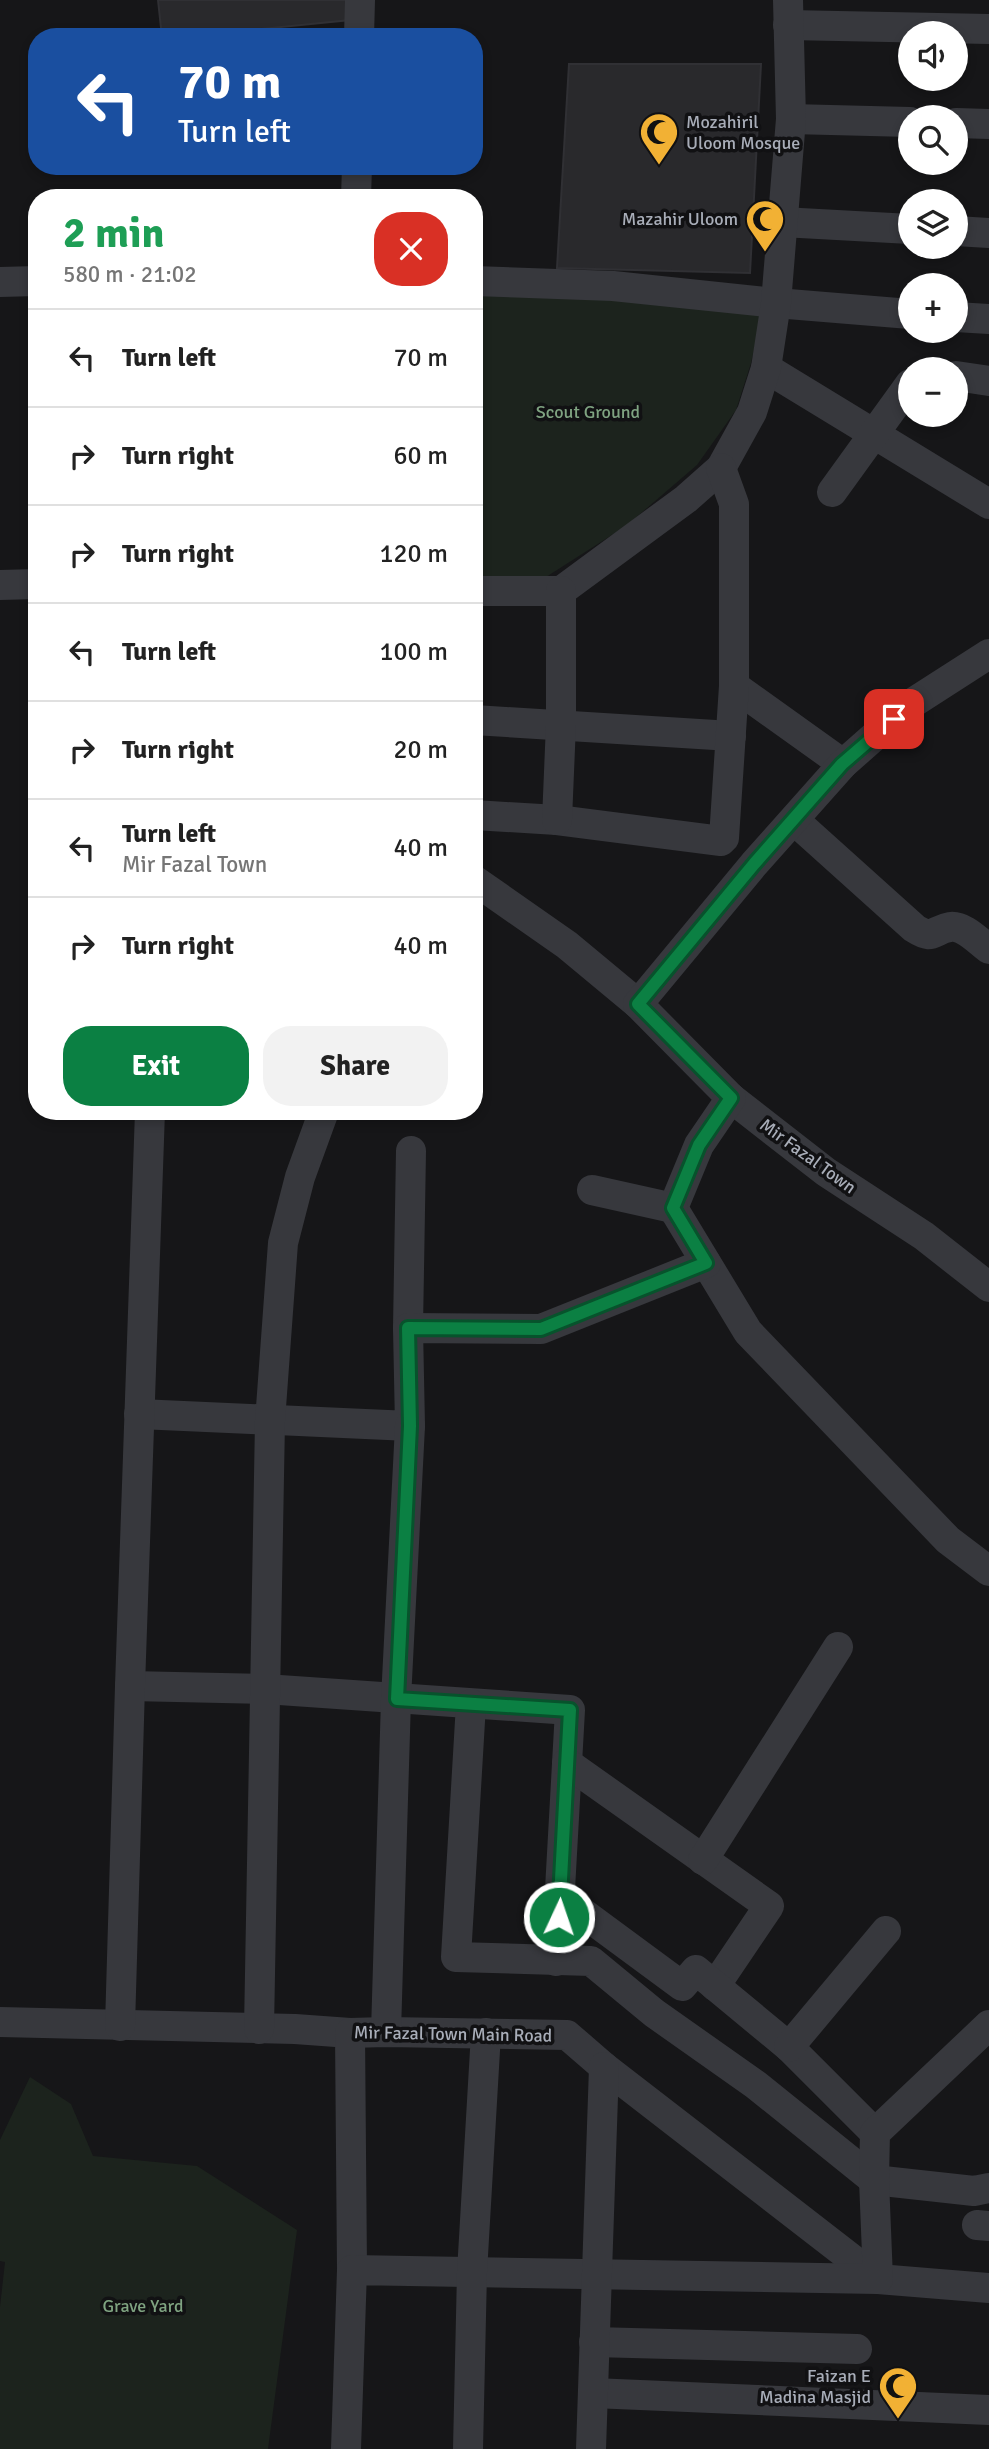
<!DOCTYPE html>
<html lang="en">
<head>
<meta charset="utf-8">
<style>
  body { margin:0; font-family:Signika,sans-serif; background:#f2f2f2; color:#222; height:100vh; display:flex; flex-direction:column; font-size:26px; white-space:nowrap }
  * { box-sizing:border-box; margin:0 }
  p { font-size:23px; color:#767676 }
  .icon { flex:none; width:38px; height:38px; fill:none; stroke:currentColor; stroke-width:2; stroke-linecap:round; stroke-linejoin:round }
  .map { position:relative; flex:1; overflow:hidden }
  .sheet { position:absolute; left:28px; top:189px; width:455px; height:931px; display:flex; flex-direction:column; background:#fff; border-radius:28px; box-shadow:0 4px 10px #0003 }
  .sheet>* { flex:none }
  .banner { position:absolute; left:28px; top:28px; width:455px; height:147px; border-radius:28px; box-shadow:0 4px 10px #0003; background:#1a4fa0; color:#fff; overflow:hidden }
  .buttons { position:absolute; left:898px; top:21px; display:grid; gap:14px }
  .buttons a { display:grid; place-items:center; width:70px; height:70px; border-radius:50%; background:#fff; box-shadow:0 4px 10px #0003; font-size:35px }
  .pin { position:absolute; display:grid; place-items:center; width:60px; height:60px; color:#fff; margin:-30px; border-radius:14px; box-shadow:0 4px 10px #0006 }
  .me { position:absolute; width:77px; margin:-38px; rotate:3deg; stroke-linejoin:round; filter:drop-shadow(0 0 5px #0008) }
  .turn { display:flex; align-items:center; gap:24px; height:147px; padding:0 35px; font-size:32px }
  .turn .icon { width:91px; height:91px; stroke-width:2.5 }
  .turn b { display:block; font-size:49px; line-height:60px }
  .round { display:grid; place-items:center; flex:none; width:74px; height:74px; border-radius:28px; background:#f2f2f2 }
  .summary { display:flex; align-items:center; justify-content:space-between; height:119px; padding:0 35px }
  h1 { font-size:42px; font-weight:700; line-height:52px; color:#1e9e55 }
  .button { display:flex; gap:14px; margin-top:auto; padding:14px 35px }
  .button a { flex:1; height:80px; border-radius:28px; background:#0b8043; color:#fff; font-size:28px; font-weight:700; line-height:80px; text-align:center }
  .button a+a { background:#f2f2f2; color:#222 }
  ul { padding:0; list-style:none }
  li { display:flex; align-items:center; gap:21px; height:98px; padding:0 35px; border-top:2px solid #e0e0e0 }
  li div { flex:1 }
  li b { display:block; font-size:26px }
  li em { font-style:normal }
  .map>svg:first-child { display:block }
</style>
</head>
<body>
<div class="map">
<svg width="989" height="2449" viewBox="0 0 989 2449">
  <rect width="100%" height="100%" fill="#161618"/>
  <g fill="#1c231d">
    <path d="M474,293L763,308L751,363L736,410L697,465L626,526L546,577L474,578Z"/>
    <path d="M30,2077L71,2104L93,2156L197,2166L297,2230L268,2449H0V2307L5,2262L0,2261V2140Z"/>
  </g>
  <g fill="#29292c" stroke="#303034" stroke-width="2">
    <path d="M158,0H361L360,19L183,37H162Z"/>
    <path d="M569,64H761L750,273L557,268Z"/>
  </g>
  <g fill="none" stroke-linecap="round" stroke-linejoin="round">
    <g stroke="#37383d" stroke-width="30">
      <path d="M788,25L989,29"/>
      <path d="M359,37L360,0"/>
      <path d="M791,119L910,122"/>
      <path d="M956,123L989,124"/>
      <path d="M356,198L357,166"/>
      <path d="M782,222L910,229"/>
      <path d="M956,231L989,233"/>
      <path d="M474,281L613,286L776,303L910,314"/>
      <path d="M0,282L37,281"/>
      <path d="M956,317L989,319"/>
      <path d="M766,368L989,504"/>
      <path d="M956,376L989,381"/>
      <path d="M832,492L910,384"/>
      <path d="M0,585L37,584"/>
      <path d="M474,591H561L686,499L721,468L752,412L766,368L776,303L791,119L788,0"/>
      <path d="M734,686L843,764"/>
      <path d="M474,720L731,736"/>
      <path d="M474,815L557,820L721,841L724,838L734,686V504L721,468"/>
      <path d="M557,820L561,724V591"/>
      <path d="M795,821L914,928C934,941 932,930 950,927C964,925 979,942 989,949"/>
      <path d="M474,880L567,945L638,1004L731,1098L826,1172L924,1236L989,1287"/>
      <path d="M638,1004L754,864L843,764L911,704L989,654"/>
      <path d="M731,1098L699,1145L673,1208L748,1332L948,1540L989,1571"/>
      <path d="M592,1190L673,1208"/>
      <path d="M408,1328L411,1151"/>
      <path d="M139,1414L410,1426L408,1328L541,1329L706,1263"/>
      <path d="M130,1686L265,1689L570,1710L556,1961"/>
      <path d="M471,1704L456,1957L591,1961L654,2013L756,2085L874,2180L974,2191L989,2188"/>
      <path d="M567,1763L769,1906L715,1986"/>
      <path d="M703,1860L838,1647"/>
      <path d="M560,1896L682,1986L696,1970L789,2047L875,2133"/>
      <path d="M0,2022L295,2029L350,2033L386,2032L567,2035L604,2067L878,2279L989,2288"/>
      <path d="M120,2026L130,1686L150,1111"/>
      <path d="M259,2029L270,1421L283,1243L300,1177L324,1111"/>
      <path d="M386,2032L396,1699L410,1426"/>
      <path d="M350,2033L352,2270"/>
      <path d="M789,2047L886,1931"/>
      <path d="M977,2225L989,2226"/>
      <path d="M594,2342L857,2349"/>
      <path d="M593,2393L989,2410"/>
      <path d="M346,2449L352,2270L878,2279L874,2180L875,2133L989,2025"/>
      <path d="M468,2449L472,2272L486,2033"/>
      <path d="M591,2449L604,2067"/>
    </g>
  </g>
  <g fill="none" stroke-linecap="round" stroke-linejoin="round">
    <g stroke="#07532c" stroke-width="18">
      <path id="route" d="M559,1917L570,1710L397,1699L410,1426L408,1328L541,1329L706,1263L673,1208L699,1145L731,1098L638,1004L754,864L842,764L894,719"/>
    </g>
    <use href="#route" stroke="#0b8043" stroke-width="12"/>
  </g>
  <defs>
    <g id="mosque-pin" transform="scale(2.0125)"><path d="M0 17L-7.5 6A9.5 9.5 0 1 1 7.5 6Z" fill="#f2b134" stroke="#111113"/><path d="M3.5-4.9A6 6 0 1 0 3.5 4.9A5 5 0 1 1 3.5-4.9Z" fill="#111"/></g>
  </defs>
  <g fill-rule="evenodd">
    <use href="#mosque-pin" x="659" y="132"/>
    <use href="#mosque-pin" x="765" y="219"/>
    <use href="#mosque-pin" x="898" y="2386"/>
  </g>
  <g text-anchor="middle" stroke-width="7" stroke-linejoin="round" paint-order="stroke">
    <g font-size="18" fill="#a8adb8" stroke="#111113" text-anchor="end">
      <text x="686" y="128" text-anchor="start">Mozahiril<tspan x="686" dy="21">Uloom Mosque</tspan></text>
      <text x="738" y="225">Mazahir Uloom</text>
      <text x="871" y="2382">Faizan E<tspan x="871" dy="21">Madina Masjid</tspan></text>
    </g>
    <g font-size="18" fill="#7fa381" stroke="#111113">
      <text x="588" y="418">Scout Ground</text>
      <text x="143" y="2312">Grave Yard</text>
    </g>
    <g font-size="18" fill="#a8adb8" stroke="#111113">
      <text transform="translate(808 1156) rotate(36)" y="6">Mir Fazal Town</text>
      <text transform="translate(453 2034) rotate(1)" y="6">Mir Fazal Town Main Road</text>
    </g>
  </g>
</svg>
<div class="buttons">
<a><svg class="icon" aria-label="sound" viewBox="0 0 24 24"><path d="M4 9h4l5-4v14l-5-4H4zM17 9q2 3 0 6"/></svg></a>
<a><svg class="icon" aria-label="search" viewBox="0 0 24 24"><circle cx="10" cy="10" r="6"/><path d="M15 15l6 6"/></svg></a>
<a><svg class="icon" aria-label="layers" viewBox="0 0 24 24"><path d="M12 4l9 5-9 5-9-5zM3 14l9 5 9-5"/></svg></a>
<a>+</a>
<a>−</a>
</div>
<div class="pin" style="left:894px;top:719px;background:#d93025"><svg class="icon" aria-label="arrive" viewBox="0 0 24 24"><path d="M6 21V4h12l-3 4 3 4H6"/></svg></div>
<svg class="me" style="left:559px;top:1917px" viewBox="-20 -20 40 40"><circle r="17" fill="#0b8043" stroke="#fff" stroke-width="3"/><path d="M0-11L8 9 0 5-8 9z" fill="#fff"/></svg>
<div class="banner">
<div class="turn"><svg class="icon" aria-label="left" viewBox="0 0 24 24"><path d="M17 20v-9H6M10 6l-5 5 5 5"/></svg><div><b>70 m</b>Turn left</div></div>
</div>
<section class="sheet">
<div class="summary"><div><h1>2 min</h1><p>580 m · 21:02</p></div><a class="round" style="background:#d93025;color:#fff"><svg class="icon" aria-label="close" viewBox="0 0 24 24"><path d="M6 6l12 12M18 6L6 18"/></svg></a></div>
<ul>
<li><svg class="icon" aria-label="left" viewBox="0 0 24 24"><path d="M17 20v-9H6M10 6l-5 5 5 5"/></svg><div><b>Turn left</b></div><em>70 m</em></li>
<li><svg class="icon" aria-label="right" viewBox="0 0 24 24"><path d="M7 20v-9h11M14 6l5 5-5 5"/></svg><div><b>Turn right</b></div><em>60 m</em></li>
<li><svg class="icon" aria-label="right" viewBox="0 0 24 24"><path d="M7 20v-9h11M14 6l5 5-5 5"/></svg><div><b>Turn right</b></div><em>120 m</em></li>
<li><svg class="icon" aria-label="left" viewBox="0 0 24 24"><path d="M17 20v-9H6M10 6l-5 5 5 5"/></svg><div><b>Turn left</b></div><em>100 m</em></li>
<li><svg class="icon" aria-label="right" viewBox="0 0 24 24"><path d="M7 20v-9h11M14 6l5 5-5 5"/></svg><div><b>Turn right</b></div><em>20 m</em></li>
<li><svg class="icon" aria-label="left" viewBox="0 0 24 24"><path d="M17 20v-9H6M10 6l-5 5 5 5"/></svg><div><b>Turn left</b><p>Mir Fazal Town</p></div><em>40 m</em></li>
<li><svg class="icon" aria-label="right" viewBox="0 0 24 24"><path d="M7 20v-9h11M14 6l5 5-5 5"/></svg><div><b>Turn right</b></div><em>40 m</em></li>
</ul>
<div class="button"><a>Exit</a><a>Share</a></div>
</section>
</div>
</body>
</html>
